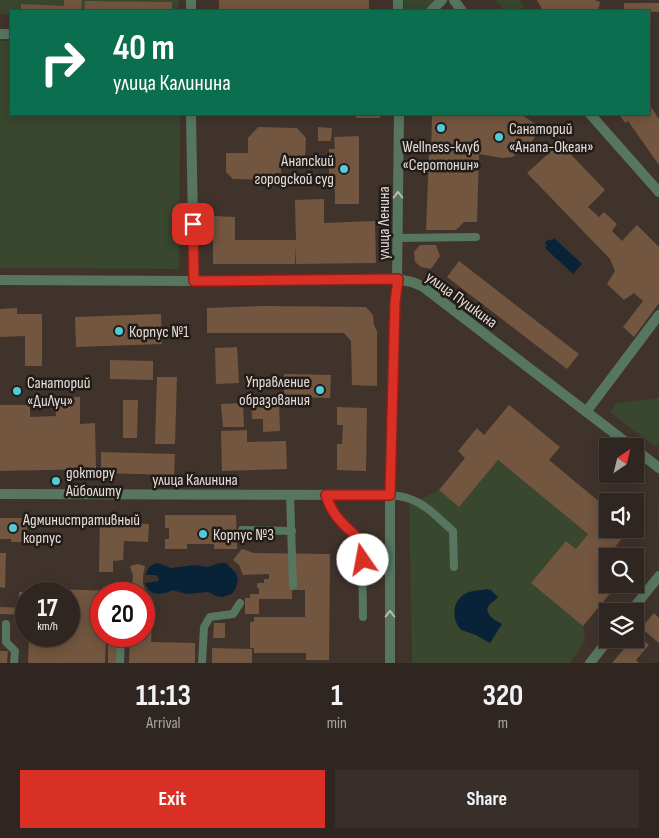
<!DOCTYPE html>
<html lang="en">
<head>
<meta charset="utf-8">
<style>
  body { margin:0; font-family:"Sofia Sans Condensed",sans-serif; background:#382e2a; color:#f1f3f6; height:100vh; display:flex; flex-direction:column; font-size:19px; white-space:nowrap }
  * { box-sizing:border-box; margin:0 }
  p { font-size:16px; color:#a8a5a5 }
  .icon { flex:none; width:28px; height:28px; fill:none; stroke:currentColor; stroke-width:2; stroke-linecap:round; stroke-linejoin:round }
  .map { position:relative; height:663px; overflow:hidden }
  .sheet { display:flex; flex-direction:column; background:#302621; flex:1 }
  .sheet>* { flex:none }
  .guide { position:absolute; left:10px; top:10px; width:640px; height:105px; border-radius:0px; box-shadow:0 2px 12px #0003,0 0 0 1px #4b433f; background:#0b6e4f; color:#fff; overflow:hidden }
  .needle { width:32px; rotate:35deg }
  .fabs { position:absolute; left:599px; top:438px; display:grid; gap:10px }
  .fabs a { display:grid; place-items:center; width:45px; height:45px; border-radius:0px; background:#302621; box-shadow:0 2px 12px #0003,0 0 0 1px #4b433f; font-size:25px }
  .speed { position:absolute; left:15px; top:582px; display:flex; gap:10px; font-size:25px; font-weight:700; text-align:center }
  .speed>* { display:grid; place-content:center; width:65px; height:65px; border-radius:50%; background:#302621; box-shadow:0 2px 12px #0003,0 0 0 1px #4b433f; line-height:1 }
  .speed small { font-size:12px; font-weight:400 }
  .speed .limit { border:8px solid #d22; background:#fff; color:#111 }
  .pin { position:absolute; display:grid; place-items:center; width:42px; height:42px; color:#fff; margin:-21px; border-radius:10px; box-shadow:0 2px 8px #0006 }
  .me { position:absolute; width:55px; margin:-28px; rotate:348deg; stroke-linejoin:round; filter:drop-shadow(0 0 4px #0008) }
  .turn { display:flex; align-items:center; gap:18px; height:105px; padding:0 20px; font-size:22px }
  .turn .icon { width:65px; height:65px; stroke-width:2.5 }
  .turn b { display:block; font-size:35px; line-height:42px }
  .eta { display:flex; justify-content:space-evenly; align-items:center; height:85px; text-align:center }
  .eta b { font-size:30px; font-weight:700; line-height:35px }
  .primary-button { display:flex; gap:10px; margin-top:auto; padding:10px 20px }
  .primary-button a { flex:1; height:58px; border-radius:0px; background:#d93025; color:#fff; font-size:20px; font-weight:700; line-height:58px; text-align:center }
  .primary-button a+a { background:#382e2a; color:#f1f3f6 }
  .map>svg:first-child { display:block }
</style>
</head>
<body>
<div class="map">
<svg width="659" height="663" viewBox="0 0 659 663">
  <rect width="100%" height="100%" fill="#40332c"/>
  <g fill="#39472f">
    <path d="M0,0H179L178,11H11V14H0Z"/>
    <path d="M404,0H437L435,11H404Z"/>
    <path d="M496,0H520L525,8L504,11Z"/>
    <path d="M0,41H11V114H180L179,269L0,268Z"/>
    <path d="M659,398V443L655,447L610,412L617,403Z"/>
    <path d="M498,460L588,534L576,549L566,541L531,583L583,626L585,641L570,663H412L409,502L424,498L439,490L459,506Z"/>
  </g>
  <g fill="#082237">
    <path d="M554,238L582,264L573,274L545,248L547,246L545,243L549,239L551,241Z"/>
    <path d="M158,563L171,568L195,565L208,567L219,563H226L236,573L238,581L236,588L232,594L222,597L216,596L208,592L187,594L172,590C162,596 149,596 145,583L158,581L159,579L156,575H146C148,567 150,565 158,563Z"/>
    <path d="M486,589L491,590L498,597C496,600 493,601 491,603C481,612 494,620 502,624L490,643L476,635L461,630C451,619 452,599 467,593C472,590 480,591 486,589Z"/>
  </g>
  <g fill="#72563f">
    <path d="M64,0H82L81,11H21V4L64,6Z"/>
    <rect x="219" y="0" width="150" height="11"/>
    <path d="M537,0H595L600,2L598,11H543Z"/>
    <path d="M85,1L172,2V11H84Z"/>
    <path d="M624,3H659V12L624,11Z"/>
    <path d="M649,104L659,119V165L628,121L625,123L619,114H649Z"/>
    <rect x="356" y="114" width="24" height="4"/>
    <path d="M432,114H521L541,128L526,150L512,157L502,158L479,154L477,222H464L456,230H426L429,153L431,152Z"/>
    <path d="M258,127L297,128L306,138L305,159L281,158V173H275V180L233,179L226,172V153H248V138Z"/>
    <path d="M318,127L332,128L331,141H318Z"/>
    <path d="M359,136V204H335V189L329,188V149H335L334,137Z"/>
    <path d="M560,143L605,190L588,207L599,217L604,212L617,224L612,231L622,241L637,225L659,247V303L634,337L623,327L643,301L634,293L624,300L607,284L615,271L610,259L527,173Z"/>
    <path d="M324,199V223L375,221L376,263L296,264V244L295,264H213V216L235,217V240H296L295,200Z"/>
    <path d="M420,245H436L440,256L431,269L421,267L415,262L414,252Z"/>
    <path d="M459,261L579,354L567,369L447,277Z"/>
    <path d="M263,306L366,307L373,315L374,325L377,331V386L352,385L351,341L344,333H207V308Z"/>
    <path d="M17,308V314H42V366H25V336L0,337V309Z"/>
    <path d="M161,314L162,344L76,347L75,317Z"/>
    <path d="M237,347L239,383L216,384L215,348Z"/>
    <path d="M110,360L153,361V380L110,379Z"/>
    <path d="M284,374L331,375L330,398L284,397Z"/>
    <path d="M157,377H177L175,444H155Z"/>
    <path d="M55,397H80V424L95,423L96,469L0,471V405H30V417L56,416Z"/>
    <path d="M123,400H138L137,438H123Z"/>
    <path d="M279,402L280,431L263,432V419H252L251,403Z"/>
    <path d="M243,403L244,427H223L221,404Z"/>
    <path d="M509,405L560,447L549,460L602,504L611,493L621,501H608V529H630L598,567L608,574V584H618L583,626L531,583L566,541L576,549L588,534L498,460L459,507L439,490L465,458L458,451L477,428L484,435Z"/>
    <path d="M337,407L367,408L366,471L337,470V444H342L343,425H337Z"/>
    <path d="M247,430V442L286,441L287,469L222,471L221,431Z"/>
    <path d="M101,452L175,454L174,475L101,473Z"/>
    <path d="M100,515L127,516V523L149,524L148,542L124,541L123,560L113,561V572H99Z"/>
    <path d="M165,515H236L237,549H214V544H187V549H165V539H169V528H165Z"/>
    <path d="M0,518H27V542H11V539H0Z"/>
    <path d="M242,549L254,553L330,554L329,660H306V653H254V648H250V622H254V617H305V590H292V599H259V614H245V598H250V594H259V588H257V583H264V579H269V574L243,575L239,565L233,560Z"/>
    <path d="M0,553H6L5,588L0,587Z"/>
    <path d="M138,564L145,566L143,576V584L146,592L142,594L131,592L133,576L130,566Z"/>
    <path d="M53,589L117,591V594H101V636H106L105,663H28L29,636H69V594H53Z"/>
    <rect x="19" y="592" width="7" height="13"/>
    <path d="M0,607L26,608V615L0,614Z"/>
    <path d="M654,613L659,618V643L641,628Z"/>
    <path d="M144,623H152L151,642L195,643V663H129L130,636H144Z"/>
    <path d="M214,623H225V638H213Z"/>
    <path d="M636,634L649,645L636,660L639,663H612L632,639H635Z"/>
    <rect x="108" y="637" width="9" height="26"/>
    <path d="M212,648L252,649V663H212Z"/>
    <path d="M0,651H8L7,663H0Z"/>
  </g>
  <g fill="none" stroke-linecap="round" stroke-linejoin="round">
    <g stroke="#577660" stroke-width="8">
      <path d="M398,238L476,237"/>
      <path d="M290,495L293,586"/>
      <path d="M326,495C332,517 346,526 362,542L363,617"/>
      <path d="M390,495C421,497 431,512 453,531L454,567"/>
      <path d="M242,530L292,531"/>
      <path d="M6,624V642L15,651L14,663"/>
      <path d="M120,663L121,636"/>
      <path d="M202,663L204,627L210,617L233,614L240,603"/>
    </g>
    <path stroke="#577660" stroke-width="10" d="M590,114L659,192"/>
    <g stroke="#577660" stroke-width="10">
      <path d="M398,0V11"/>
      <path d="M454,0L462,11"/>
      <path d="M191,11V0"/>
      <path d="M431,11L442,0"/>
      <path d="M0,34H11"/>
      <path d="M191,114L194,281"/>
      <path d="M0,280L194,281L397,279L412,282L422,286L631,446"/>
      <path d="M586,412L659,315"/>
      <path d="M635,449L659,468"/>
      <path d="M0,494L390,495"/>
      <path d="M631,611L659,576"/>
      <path d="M390,663V477L395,301L397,279L399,114"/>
      <path d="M590,663L609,639"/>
    </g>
  </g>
  <defs><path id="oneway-chevron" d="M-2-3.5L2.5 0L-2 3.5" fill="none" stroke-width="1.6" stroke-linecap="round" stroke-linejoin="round" transform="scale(1.25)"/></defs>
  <g stroke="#babdb4">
    <use href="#oneway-chevron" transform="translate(398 195) rotate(-90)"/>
    <use href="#oneway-chevron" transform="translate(390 614) rotate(-90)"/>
  </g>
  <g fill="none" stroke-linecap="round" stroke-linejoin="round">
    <g stroke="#8d1f18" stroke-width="12">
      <path id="route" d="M193,224L194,281L398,279L395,302L390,495H326C332,517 346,526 362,542L363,560"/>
    </g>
    <use href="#route" stroke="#d93025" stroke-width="9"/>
  </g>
  <g fill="#52cbd9" stroke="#221c19" stroke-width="2">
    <circle cx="441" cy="128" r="5"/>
    <circle cx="499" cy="137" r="5"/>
    <circle cx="344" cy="169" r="5"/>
    <circle cx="119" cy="331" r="5"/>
    <circle cx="320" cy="390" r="5"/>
    <circle cx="17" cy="391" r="5"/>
    <circle cx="56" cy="481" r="5"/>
    <circle cx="13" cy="528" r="5"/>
    <circle cx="203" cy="534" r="5"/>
  </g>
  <g text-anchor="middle" stroke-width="5" stroke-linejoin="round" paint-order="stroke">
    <g font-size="16" fill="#e5dcd8" stroke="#221c19" text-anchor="start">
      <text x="509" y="134">Санаторий<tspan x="509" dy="18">«Анапа-Океан»</tspan></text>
      <text x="441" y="152" text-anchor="middle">Wellness-клуб<tspan x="441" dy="18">«Серотонин»</tspan></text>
      <text x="334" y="166" text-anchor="end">Анапский<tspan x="334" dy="18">городской суд</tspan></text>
      <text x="129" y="337">Корпус №1</text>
      <text x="310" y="387" text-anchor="end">Управление<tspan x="310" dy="18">образования</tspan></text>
      <text x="27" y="388">Санаторий<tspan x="27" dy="18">«ДиЛуч»</tspan></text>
      <text x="66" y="478">доктору<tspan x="66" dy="18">Айболиту</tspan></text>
      <text x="23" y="525">Административный<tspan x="23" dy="18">корпус</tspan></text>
      <text x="213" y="540">Корпус №3</text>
    </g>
    <g font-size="16" fill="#e5dcd8" stroke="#221c19">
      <text transform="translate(383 223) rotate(-90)" y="6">улица Ленина</text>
      <text transform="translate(462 299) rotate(36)" y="6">улица Пушкина</text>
      <text x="195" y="485">улица Калинина</text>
    </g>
  </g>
</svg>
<div class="fabs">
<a><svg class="needle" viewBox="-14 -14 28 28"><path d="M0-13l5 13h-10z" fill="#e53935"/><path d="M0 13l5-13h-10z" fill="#a8a5a5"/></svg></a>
<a><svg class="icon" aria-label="sound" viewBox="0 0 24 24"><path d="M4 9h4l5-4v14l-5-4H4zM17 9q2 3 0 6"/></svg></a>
<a><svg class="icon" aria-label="search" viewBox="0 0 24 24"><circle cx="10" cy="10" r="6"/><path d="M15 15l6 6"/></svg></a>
<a><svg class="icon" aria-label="layers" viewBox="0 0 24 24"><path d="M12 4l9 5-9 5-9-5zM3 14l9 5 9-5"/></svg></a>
</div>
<div class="speed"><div>17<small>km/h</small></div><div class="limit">20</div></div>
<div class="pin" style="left:193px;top:224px;background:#d93025"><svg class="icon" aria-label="arrive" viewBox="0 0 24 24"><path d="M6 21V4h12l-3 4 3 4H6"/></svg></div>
<svg class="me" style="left:363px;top:560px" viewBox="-20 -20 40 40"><circle r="19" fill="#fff"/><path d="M0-13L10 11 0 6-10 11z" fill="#d93025"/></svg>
<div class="guide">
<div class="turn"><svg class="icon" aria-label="right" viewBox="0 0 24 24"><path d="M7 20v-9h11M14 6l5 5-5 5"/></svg><div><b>40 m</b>улица Калинина</div></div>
</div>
</div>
<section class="sheet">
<div class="eta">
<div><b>11:13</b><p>Arrival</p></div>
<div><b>1</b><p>min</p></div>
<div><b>320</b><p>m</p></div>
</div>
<div class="primary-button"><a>Exit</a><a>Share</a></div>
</section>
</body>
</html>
